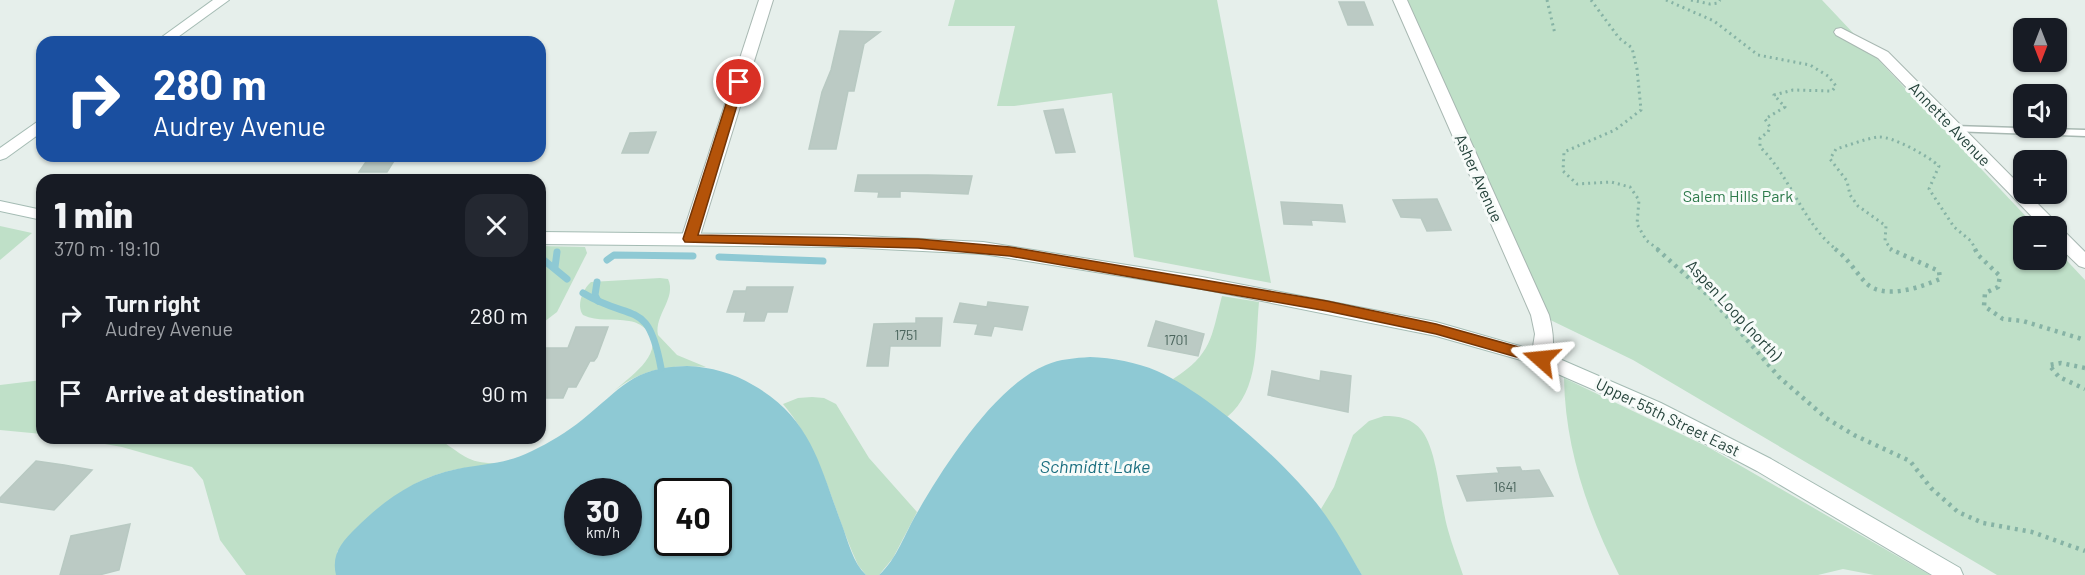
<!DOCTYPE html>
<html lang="en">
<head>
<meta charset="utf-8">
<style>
  body { margin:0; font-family:Barlow,sans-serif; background:#242831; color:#f1f3f6; height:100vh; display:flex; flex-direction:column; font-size:22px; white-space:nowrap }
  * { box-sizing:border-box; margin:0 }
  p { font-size:20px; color:#9ea1a6 }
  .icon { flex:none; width:33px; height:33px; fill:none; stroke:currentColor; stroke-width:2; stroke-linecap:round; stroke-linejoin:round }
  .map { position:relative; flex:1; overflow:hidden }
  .side { position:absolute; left:36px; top:174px; width:510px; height:270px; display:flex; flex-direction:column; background:#171b24; border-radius:18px; box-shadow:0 2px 4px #0004 }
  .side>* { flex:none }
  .banner { position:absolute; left:36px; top:36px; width:510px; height:126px; border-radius:18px; box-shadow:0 2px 4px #0004; background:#1a4fa0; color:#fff; overflow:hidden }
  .needle { width:39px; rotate:180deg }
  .tools { position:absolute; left:2013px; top:18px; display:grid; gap:12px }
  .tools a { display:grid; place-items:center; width:54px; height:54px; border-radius:12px; background:#171b24; box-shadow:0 2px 4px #0004; font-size:30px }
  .speed { position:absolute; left:564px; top:478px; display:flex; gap:12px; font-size:30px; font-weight:700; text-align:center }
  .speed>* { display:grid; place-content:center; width:78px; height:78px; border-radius:50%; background:#171b24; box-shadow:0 2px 4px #0004; line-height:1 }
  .speed small { font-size:15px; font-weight:400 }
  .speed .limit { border:3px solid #111; border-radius:9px; background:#fff; color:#111 }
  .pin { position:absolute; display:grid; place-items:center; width:51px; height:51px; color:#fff; margin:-26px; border:3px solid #fff; border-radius:50%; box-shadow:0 2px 6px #0007 }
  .me { position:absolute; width:66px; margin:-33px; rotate:288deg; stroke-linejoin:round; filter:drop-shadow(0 0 4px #0008) }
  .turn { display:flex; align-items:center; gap:21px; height:126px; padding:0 18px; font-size:27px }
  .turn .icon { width:78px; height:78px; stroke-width:2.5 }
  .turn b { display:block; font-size:42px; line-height:51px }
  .round { display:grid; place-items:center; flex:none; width:63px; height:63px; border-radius:18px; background:#242831 }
  .head { display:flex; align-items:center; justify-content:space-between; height:102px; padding:0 18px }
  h1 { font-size:36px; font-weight:800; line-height:45px }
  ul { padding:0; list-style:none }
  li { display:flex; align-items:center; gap:18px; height:78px; padding:0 18px }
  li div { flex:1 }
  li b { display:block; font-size:22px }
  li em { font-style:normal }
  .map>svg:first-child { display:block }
</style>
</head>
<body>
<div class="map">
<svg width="2085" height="575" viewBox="0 0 2085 575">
  <rect width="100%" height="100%" fill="#e6efeb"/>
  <g fill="#bfe0c8">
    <path d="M955,0H1217L1271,283L1134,257L1112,93L1014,106H997L1015,26H948Z"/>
    <path d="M1400,0H1822L2035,226H2024V260H2056L2057,250L2085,280V575H1997L1633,360L1540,315Z"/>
    <path d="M0,226L32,233L0,260Z"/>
    <path d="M540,246L585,247L587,253L557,312L540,325Z"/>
    <path d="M660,278L668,279C677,298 654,315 658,335L677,355L706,367C671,364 641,369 614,391C628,378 664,355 649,333C644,326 637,322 629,321C613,318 598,322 583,315C576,305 583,289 591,282Z"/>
    <path d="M1222,296L1259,302C1255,342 1260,390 1227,417L1173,379C1212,354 1211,338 1222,296Z"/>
    <path d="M1564,378L1708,447L1930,575H1874L1843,569L1818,575H1619C1588,514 1565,448 1564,378Z"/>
    <path d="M42,380V434L0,430V385Z"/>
    <path d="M812,397L824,398L836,404L869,458L917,512L893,558L879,575H866L858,565C833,511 823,451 783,404L798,398Z"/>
    <path d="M1384,416C1399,416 1412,418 1422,431C1438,452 1440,503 1448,530C1452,545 1458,560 1463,575H1362L1321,509L1334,487L1353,435L1369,421Z"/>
    <path d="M71,438H437C466,456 467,465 505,463C486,467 467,466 449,471C400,483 370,516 337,552L336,575H246L220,540L203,480L192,467L122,447Z"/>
  </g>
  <g fill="#8ec9d4" fill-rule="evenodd">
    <path d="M1090,357C1113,358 1136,362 1157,371C1209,394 1286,463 1321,509C1336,529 1349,553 1362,575H879C897,559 905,533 917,513C944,466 995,386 1046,365C1060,359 1075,358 1090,357Z"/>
    <path d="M687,366C711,367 733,373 753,385C812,418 820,467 842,525C848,541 853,563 866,575H336C331,554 342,542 356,528C385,499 417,477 457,469C486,463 503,465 532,451C549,443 567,432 582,420C621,389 632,367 687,366ZM578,492H628V543H578ZM668,492H718V543H668Z"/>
  </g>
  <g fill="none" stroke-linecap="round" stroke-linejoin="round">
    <g stroke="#8ec9d4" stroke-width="7">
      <path d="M540,257L567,279"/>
      <path d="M719,257L823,261"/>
      <path d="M607,260L614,255L693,256"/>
      <path d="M555,267L557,252"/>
      <path d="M597,282L595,295L598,301"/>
      <path d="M583,293C633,323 648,298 661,368"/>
    </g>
  </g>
  <g fill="#bbcac4" stroke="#b8c9c2" stroke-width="1.5">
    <path d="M1339,2H1364L1373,25H1348Z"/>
    <path d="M840,31L880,32L864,44L854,91H848L836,149H809L822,92L831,70Z"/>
    <path d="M1063,109L1075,152L1056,153L1044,111Z"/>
    <path d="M656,132L648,153H622L630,133Z"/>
    <path d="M370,156H397L387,172H359Z"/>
    <path d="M858,175H928L972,176L968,194L900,191V197H878L879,192L855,191Z"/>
    <path d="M1437,199L1451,230L1427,231L1421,218L1401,217L1393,200Z"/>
    <path d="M1281,202L1342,205L1345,222L1311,220L1312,225L1284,224Z"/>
    <path d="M747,287H793L787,312H767L764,321H744L746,312H727L734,291H746Z"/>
    <path d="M988,302L1028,307L1022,330L994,326L991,336L975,334L978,324L954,322L960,303L987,307Z"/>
    <path d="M916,318H942L940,346H890L888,366H867L874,324L916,323Z"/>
    <path d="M1156,321L1204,334L1198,356L1148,346Z"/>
    <path d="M576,327H608L597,357L594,361H590L576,387H568L563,398H540V348H568Z"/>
    <path d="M1272,371L1320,381L1321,371L1351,376L1348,412L1268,395Z"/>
    <path d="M36,461L64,465L92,470L54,510L0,502V498Z"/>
    <path d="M1520,467L1522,471L1539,470L1553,496L1467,501L1457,476L1499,473L1497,468Z"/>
    <path d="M130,524L119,570L99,575H60L71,536Z"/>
  </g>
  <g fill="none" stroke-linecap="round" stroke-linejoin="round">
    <g stroke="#a8b8b2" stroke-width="3">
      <path id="lane" d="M1954,126L2085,130V136L1951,131L1950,129L1951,127Z"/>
    </g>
    <g stroke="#a8b8b2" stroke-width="2">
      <g id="street">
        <path d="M759,0H773L699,239L696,243H684L681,239Z"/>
        <path d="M1393,0H1407L1549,315C1553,331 1556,349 1548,364L1541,366L1534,364L1531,359L1535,334L1531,315Z"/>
        <path d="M1841,28L1888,52L2024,189V194H2028L2056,222L2057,228L2062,229L2085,252V268L2079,266L2056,244V226H2041L1878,58L1836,35L1834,32L1836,29Z"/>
      </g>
    </g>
    <g stroke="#a4bbb3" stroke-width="2">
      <g id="secondary">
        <path d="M213,0H229L171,42H155Z"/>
        <path d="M42,120V132L6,158L0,160V148L37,122Z"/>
        <path d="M0,201L42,210V220L0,211Z"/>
        <path d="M540,232L842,235L983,242L1202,277L1436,322L1548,354L1661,403L1771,459L1960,568L1963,575H1932L1757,471L1647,413L1535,364L1436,336L1202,289L983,254L842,247L540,244Z"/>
      </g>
    </g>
    <g stroke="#86b3a5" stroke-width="3" stroke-dasharray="2 4" stroke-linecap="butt">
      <path d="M1547,0L1555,34"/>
      <path d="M1591,0L1619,38L1632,48L1637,69L1641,110L1615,130L1564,152L1563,171L1577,184L1611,182L1630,187L1639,200L1637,224L1646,240L1659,250"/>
      <path d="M1666,0L1714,21L1758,55L1810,65L1828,76L1836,86L1832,91L1793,90L1774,95L1785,107L1765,119L1770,127L1768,132L1760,138V147C1791,177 1803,224 1837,250"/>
      <path d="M1691,0L1710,4L1718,3L1720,0"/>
      <path d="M1892,250L1885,241L1886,226L1858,206L1850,195L1847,181L1830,159L1836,149C1850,145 1864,139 1878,137C1893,136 1928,156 1939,166L1929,189L1954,227L1971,241L1976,250"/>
    </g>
    <g stroke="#86b3a5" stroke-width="4.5" stroke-dasharray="3 5" stroke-linecap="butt">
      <path d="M1657,249L1711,298L1779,377L1826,418L1854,435L1910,461L1931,488L1958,512L1983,523L2032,532L2085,551"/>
      <path d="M1835,249C1848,258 1856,273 1867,284C1885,300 1921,287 1940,279L1939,271L1890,249"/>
      <path d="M1975,249L1978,255L2000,276L1998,287L1985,293L1984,306L2003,319L2023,321L2085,340"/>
      <path d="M2085,368L2061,363L2049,365L2059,377L2085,389"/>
    </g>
    <use href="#lane" fill="#fff" fill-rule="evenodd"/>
    <use href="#street" fill="#fff" fill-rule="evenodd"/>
    <use href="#secondary" fill="#fff" fill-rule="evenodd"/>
  </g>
  <path fill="#b45309" stroke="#753606" stroke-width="1.5" d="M739,79L744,82L698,235L918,239L1010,247L1327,301L1436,324L1547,355L1549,359L1541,364L1436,334L1327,311L1010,256L918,248L685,242L683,239L733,82Z"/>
  <g text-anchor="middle" stroke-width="6" stroke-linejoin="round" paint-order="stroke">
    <g font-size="14" fill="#4a645c">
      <text x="906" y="340">1751</text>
      <text x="1176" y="345">1701</text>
      <text x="1505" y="492">1641</text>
    </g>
    <g font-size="16" fill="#24423a" stroke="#f7fbf9">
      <text transform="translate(1950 124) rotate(46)" y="6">Annette Avenue</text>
      <text transform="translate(1479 178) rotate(66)" y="6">Asher Avenue</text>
      <text transform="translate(1734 310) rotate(47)" y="6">Aspen Loop (north)</text>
      <text transform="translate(1668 417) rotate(26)" y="6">Upper 55th Street East</text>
    </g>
    <g font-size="16" fill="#2d7a4b" stroke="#f7fbf9">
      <text x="1738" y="202">Salem Hills Park</text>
    </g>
    <g font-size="18" font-style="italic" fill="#1c6f80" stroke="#f7fbf9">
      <text x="1095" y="473">Schmidtt Lake</text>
    </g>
  </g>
</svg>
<div class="tools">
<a><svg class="needle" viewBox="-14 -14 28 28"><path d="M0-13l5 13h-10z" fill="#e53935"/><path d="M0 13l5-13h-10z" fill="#9ea1a6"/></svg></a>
<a><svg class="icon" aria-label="sound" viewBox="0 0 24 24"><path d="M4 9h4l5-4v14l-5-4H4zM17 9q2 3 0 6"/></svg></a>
<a>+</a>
<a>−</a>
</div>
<div class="speed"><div>30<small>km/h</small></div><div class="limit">40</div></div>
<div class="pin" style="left:739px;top:82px;background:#d93025"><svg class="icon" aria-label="arrive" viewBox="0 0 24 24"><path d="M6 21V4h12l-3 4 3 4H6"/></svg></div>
<svg class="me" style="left:1541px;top:359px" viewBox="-20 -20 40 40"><path d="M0-17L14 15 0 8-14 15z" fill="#b45309" stroke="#fff" stroke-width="4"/></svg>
<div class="banner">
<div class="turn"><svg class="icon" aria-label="right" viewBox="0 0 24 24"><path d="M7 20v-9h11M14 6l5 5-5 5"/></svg><div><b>280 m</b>Audrey Avenue</div></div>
</div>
<section class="side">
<div class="head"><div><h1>1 min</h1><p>370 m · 19:10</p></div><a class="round"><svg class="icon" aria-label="close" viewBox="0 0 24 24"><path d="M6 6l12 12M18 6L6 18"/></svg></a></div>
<ul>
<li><svg class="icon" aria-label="right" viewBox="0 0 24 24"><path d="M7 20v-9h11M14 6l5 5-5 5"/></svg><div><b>Turn right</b><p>Audrey Avenue</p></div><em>280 m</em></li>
<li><svg class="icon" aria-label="arrive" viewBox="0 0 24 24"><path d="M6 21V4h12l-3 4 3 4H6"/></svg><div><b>Arrive at destination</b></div><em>90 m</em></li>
</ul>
</section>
</div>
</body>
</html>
